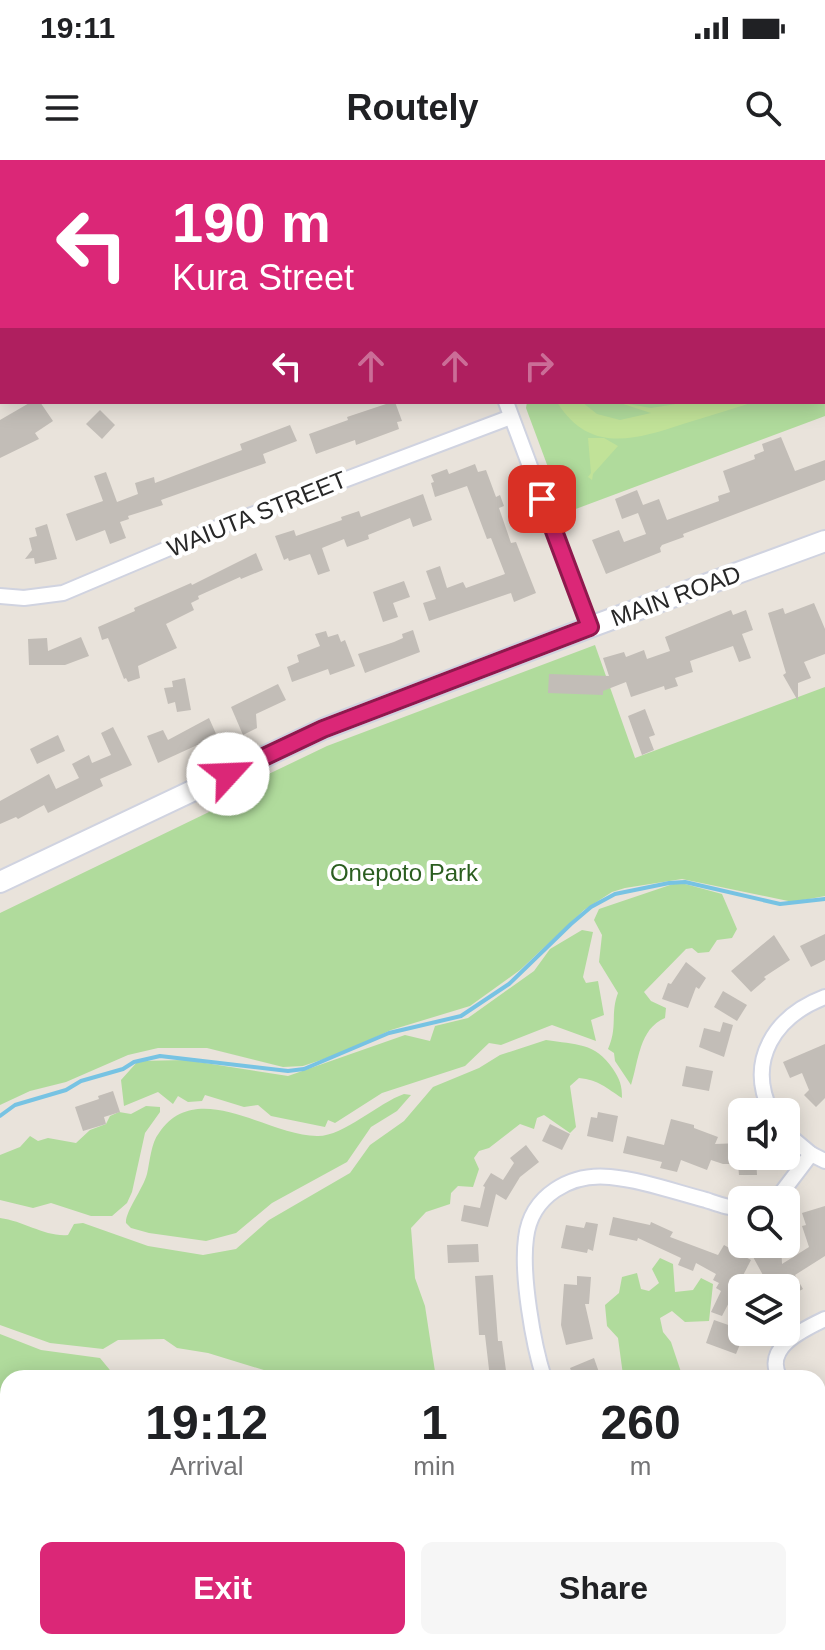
<!DOCTYPE html>
<html lang="en">
<head>
<meta charset="utf-8">
<style>
  body { margin:0; font-family:Helvetica,sans-serif; background:#f6f6f6; color:#202124; height:100vh; display:flex; flex-direction:column; font-size:30px; white-space:nowrap }
  * { box-sizing:border-box; margin:0 }
  p { font-size:26px; color:#757577 }
  .icon { flex:none; width:44px; height:44px; fill:none; stroke:currentColor; stroke-width:2; stroke-linecap:round; stroke-linejoin:round }
  .map { position:relative; flex:1; overflow:hidden }
  .drawer { position:absolute; left:0px; top:1210px; width:826px; height:280px; display:flex; flex-direction:column; background:#fff; border-radius:24px 24px 0 0; box-shadow:0 4px 20px #0003 }
  .drawer>* { flex:none }
  .hud { position:absolute; left:0px; top:0px; width:826px; height:244px; box-shadow:0 4px 20px #0003; background:#db2777; color:#fff; overflow:hidden }
  .tools { position:absolute; left:728px; top:938px; display:grid; gap:16px }
  .tools a { display:grid; place-items:center; width:72px; height:72px; border-radius:12px; background:#fff; box-shadow:0 4px 20px #0003; font-size:40px }
  .pin { position:absolute; display:grid; place-items:center; width:68px; height:68px; color:#fff; margin:-34px; border-radius:16px; box-shadow:0 4px 12px #0006 }
  .me { position:absolute; width:88px; margin:-44px; rotate:65deg; stroke-linejoin:round; filter:drop-shadow(0 0 6px #0008) }
  .turn { display:flex; align-items:center; gap:28px; height:168px; padding:0 40px; font-size:36px }
  .turn .icon { width:104px; height:104px; stroke-width:2.5 }
  .turn b { display:block; font-size:56px; line-height:68px }
  .lanes { display:flex; align-items:center; height:76px; padding:0 40px; background:#0003; justify-content:center; gap:40px; direction:ltr }
  .lanes .off { opacity:.35 }
  .eta { display:flex; justify-content:space-evenly; align-items:center; height:136px; text-align:center }
  .eta b { font-size:48px; font-weight:800; line-height:56px }
  .button { display:flex; gap:16px; margin-top:auto; padding:16px 40px }
  .button a { flex:1; height:92px; border-radius:12px; background:#db2777; color:#fff; font-size:32px; font-weight:800; line-height:92px; text-align:center }
  .button a+a { background:#f6f6f6; color:#202124 }
  .status { display:flex; justify-content:space-between; align-items:center; height:56px; padding:0 40px; background:#fff; direction:ltr }
  .status svg { height:22px; fill:currentColor }
  header { display:flex; justify-content:space-between; align-items:center; height:104px; padding:0 40px; background:#fff; font-size:36px; font-weight:800 }
  .map>svg:first-child { display:block }
</style>
</head>
<body>
<div class="status"><b>19:11</b><svg viewBox="0 0 49 12"><path d="M0 12V9h3v3zM5 12V6h3v6zM10 12V3h3v9zM15 12V0h3v12zM26 1h20v11H26zM47 4h2v5h-2z"/></svg></div>
<header><svg class="icon" aria-label="menu" viewBox="0 0 24 24"><path d="M4 6h16M4 12h16M4 18h16"/></svg>Routely<svg class="icon" aria-label="search" viewBox="0 0 24 24"><circle cx="10" cy="10" r="6"/><path d="M15 15l6 6"/></svg></header>
<div class="map">
<svg width="825" height="1490" viewBox="0 0 825 1490">
  <rect width="100%" height="100%" fill="#e9e3db"/>
  <g fill="#b0db9c">
    <path d="M824,119L825,256L565,353L526,248L527,242H824Z"/>
    <path d="M595,485L635,598L825,527V736L793,742L682,719L625,728L612,732L584,750L520,810L470,846L391,870L342,893L303,906L283,907L207,888H158L128,895L66,922L30,931L0,945V753L209,652L223,636L327,586Z"/>
    <path d="M673,724H685L722,734L737,769L732,778L717,780L709,792L698,793L692,788L686,789L644,832L651,841L666,848L665,858C639,869 639,900 631,925L615,901L614,893L608,889C618,867 610,854 618,833L599,802L602,775L594,760L599,749Z"/>
    <path d="M582,770L593,772L583,817L586,823L598,821L604,855L591,860L596,881L552,865L501,885L489,883L465,906L382,933L335,963L328,960L325,967L271,956L258,945L244,947L205,935L202,941L188,942L178,936L173,944L158,932L124,946L121,920L138,901L186,900L288,916L405,875L430,881L435,866L468,858L534,811L550,789Z"/>
    <path d="M546,880C576,885 595,882 613,909C620,920 622,925 622,938C606,928 599,920 579,918L570,926L576,967L570,973L544,955L537,958L534,969L520,964L489,988L479,991L474,998L479,1009L473,1027L458,1026L451,1033L450,1044L426,1052L411,1068L415,1118L425,1146L436,1218H290L208,1193L177,1188L164,1179L118,1180L103,1189L50,1183L0,1165V1058C24,1061 45,1077 68,1075L74,1064L83,1063L148,1086L203,1095L236,1089L269,1060L350,1013L370,985L404,961L433,927L479,908L500,895Z"/>
    <path d="M404,934L411,935L397,951L371,967L347,1002L272,1043L236,1073L206,1081L149,1073L131,1068L126,1063C125,1052 143,1029 147,1014C150,1001 151,983 159,973C197,917 268,976 317,976C343,977 378,943 404,934Z"/>
    <path d="M146,946L160,947V952L145,973L132,1032L127,1043L112,1056H91L51,1043L33,1048L0,1040V995L20,987L30,976L38,981L48,978L76,983L90,970L106,964L110,956L119,952L131,954Z"/>
    <path d="M660,1098L673,1104L675,1132L693,1130L701,1118L713,1124L709,1161L685,1162L672,1151L660,1158L663,1172L671,1182L683,1218H658L653,1210L623,1215L618,1178L607,1166L605,1145L619,1133L622,1117L637,1113L641,1129L649,1131L659,1123L652,1109Z"/>
    <path d="M0,1174L41,1190L100,1198L114,1215L129,1218H8V1307L0,1303Z"/>
  </g>
  <g fill="#c1e298">
    <path d="M557,242H582L597,254L620,260L651,253L617,242L651,248L688,242H754C731,249 707,257 683,264C635,280 589,294 557,242Z"/>
    <path d="M588,278H604L618,286L593,314L592,320L588,317L591,313Z"/>
  </g>
  <g fill="none" stroke-linecap="round" stroke-linejoin="round">
    <path stroke="#77c3e3" stroke-width="4" d="M0,956L15,945L66,930L81,921L123,909L134,902L160,896L288,911L304,909L389,873L461,856L509,824L571,764L591,747L615,734L669,723L685,722L780,744L825,739"/>
  </g>
  <g fill="#c2bdb7">
    <path d="M31,242H40L53,261L35,273L39,279L0,298V260Z"/>
    <path d="M392,242H395L402,261L397,262L399,269L356,285L355,280L316,294L309,274L348,260L347,257Z"/>
    <path d="M100,250L115,265L102,279L86,264Z"/>
    <path d="M290,265L297,281L263,294L266,303L161,340L163,345L128,356L129,359L120,362L126,378L110,384L105,370L76,381L66,354L103,341L94,316L106,312L117,342L138,334L135,323L154,317L155,323L242,290L240,284Z"/>
    <path d="M781,277L795,311L825,300V320L683,374L684,377L662,385L660,388L661,392L606,414L592,380L619,370L624,382L646,374L638,353L622,359L615,339L637,330L643,345L659,339L667,360L719,341L718,336L730,332L723,311L755,299L754,295L764,291L762,284Z"/>
    <path d="M475,304L478,312L486,310L496,337L500,335L504,346L499,348L511,383L516,382L536,433L514,442L511,433L429,461L423,443L436,439L426,411L440,406L447,428L463,422L466,428L505,414L491,378L487,379L467,326L435,337L431,323L434,322L431,315L447,309L449,314Z"/>
    <path d="M423,334L432,360L413,367L410,358L368,375L369,379L347,387L344,379L322,388L330,411L318,415L310,394L289,401L288,398L284,400L275,376L294,370L296,376L342,360L341,357L359,351L361,357Z"/>
    <path d="M47,364L57,399L35,404L34,398L25,399L32,390L29,378L37,376L35,368Z"/>
    <path d="M256,393L263,410L241,419L240,417L198,436L199,439L191,443L194,450L166,464L177,488L138,506L140,518L128,522L126,518L124,519L108,478L102,480L98,467L135,451L134,448L191,423L192,425Z"/>
    <path d="M404,421L410,437L393,443L398,457L383,462L373,432Z"/>
    <path d="M814,443L825,469V494L804,502L811,518L798,523V541L783,515L786,513L768,453L783,448L785,454Z"/>
    <path d="M731,450L733,455L746,450L753,470L742,474L751,498L739,502L733,486L690,501L693,512L675,518L678,526L665,530L664,526L631,537L626,522L603,531V535L548,533L549,514L609,516L603,498L624,492L626,497L644,490L647,499L670,491L665,477Z"/>
    <path d="M413,470L420,492L365,513L358,494L394,482L403,478L402,474Z"/>
    <path d="M326,471L328,477L338,474L341,482L345,480L355,506L330,515L328,509L292,522L287,507L299,502L297,495L320,486L315,474Z"/>
    <path d="M81,477L89,496L65,505H29L28,479L47,478L48,491Z"/>
    <path d="M185,518L191,550L177,552L175,542L168,544L164,528L173,527L172,521Z"/>
    <path d="M278,524L286,540L256,554L257,568L243,575L231,547Z"/>
    <path d="M645,549L655,575L649,577L654,590L642,595L628,556Z"/>
    <path d="M209,558L217,576L158,603L147,576L163,570L168,580Z"/>
    <path d="M113,567L132,605L100,619L103,626L48,653L44,645L18,659L16,657L0,664V641L49,614L56,629L79,618L72,604L89,595L92,603L111,595L101,573Z"/>
    <path d="M58,575L65,591L37,604L30,589Z"/>
    <path d="M825,774V800L811,807L800,786Z"/>
    <path d="M774,775L790,800L764,817L766,819L751,832L731,811Z"/>
    <path d="M686,802L706,818L699,829L696,827L688,848L662,839L668,823L671,824Z"/>
    <path d="M723,831L747,845L737,861L714,847Z"/>
    <path d="M723,862L733,865L724,897L699,887L704,868L720,872Z"/>
    <path d="M825,884V938L816,947L804,935L809,930L802,913L790,918L783,902Z"/>
    <path d="M686,906L713,911L709,931L682,926Z"/>
    <path d="M113,931L120,952L104,957L106,964L83,971L75,947L99,939L98,936Z"/>
    <path d="M598,952L618,956L613,982L587,976L591,957L597,958Z"/>
    <path d="M671,959L694,965V968L718,977L715,984L742,983V996H756L757,1015H739L738,1004H723L711,1000L707,1010L681,1000L677,1012L660,1008L662,1002L623,993L627,976L664,985Z"/>
    <path d="M550,964L570,974L562,990L542,981Z"/>
    <path d="M526,985L539,1002L520,1017L506,1040L496,1034L488,1067L461,1061L464,1045L480,1048L485,1027L483,1026L491,1013L503,1020L514,1003L510,998Z"/>
    <path d="M825,1046V1096L795,1115L803,1129L786,1138V1128H770L746,1084H781L782,1104L809,1087L802,1066L806,1065L802,1053Z"/>
    <path d="M613,1057L650,1065L651,1062L673,1072L670,1077L718,1095L724,1085L751,1100L722,1156L711,1152L721,1131L716,1128L719,1123L713,1120L716,1114L696,1103L693,1111L678,1105L681,1098L638,1078L637,1081L609,1075Z"/>
    <path d="M586,1062L598,1064L593,1091L588,1089L587,1093L561,1088L566,1065L584,1068Z"/>
    <path d="M478,1084L479,1102L448,1103L447,1085Z"/>
    <path d="M493,1115L498,1181H502L507,1218H490L485,1175H479L475,1116Z"/>
    <path d="M577,1116L591,1117L589,1144H585L593,1179L566,1185L561,1165L564,1124L577,1125Z"/>
    <path d="M714,1160L737,1168L735,1174L743,1177L736,1194L706,1183Z"/>
    <path d="M594,1198L601,1218H574L570,1208Z"/>
  </g>
  <g fill="none" stroke-linecap="round" stroke-linejoin="round">
    <g stroke="#d0d3e0" stroke-width="18">
      <g id="minor">
        <path d="M455,2V0"/>
        <path d="M0,22L2,27"/>
        <path d="M0,226L2,224"/>
        <path d="M506,242L590,467"/>
        <path d="M0,436L24,438L63,433L217,368L511,257"/>
        <path d="M771,952C746,900 775,856 825,837"/>
        <path d="M786,973L811,994L825,1001"/>
        <path d="M776,1040L811,994"/>
        <path d="M544,1218C533,1184 521,1114 526,1078C531,1035 571,1013 610,1017C642,1020 675,1032 706,1040C718,1044 730,1049 742,1048"/>
        <path d="M780,1218C762,1188 804,1169 825,1159"/>
        <path d="M0,1405L8,1409"/>
        <path d="M127,1482L133,1490"/>
      </g>
    </g>
    <g stroke="#d0d3e0" stroke-width="22">
      <g id="tertiary">
        <path d="M490,1482L506,1490"/>
        <path d="M303,1490L328,1482"/>
      </g>
    </g>
    <g stroke="#d0d3e0" stroke-width="24">
      <path id="secondary" d="M0,722L323,569L590,467L825,381"/>
    </g>
    <use href="#minor" stroke="#fff" stroke-width="14"/>
    <use href="#tertiary" stroke="#fff" stroke-width="18"/>
    <use href="#secondary" stroke="#fff" stroke-width="20"/>
  </g>
  <g fill="none" stroke-linecap="round" stroke-linejoin="round">
    <g stroke="#8e194d" stroke-width="20">
      <path id="route" d="M228,614L323,569L590,467L542,339"/>
    </g>
    <use href="#route" stroke="#db2777" stroke-width="14"/>
  </g>
  <g text-anchor="middle" stroke-width="8" stroke-linejoin="round" paint-order="stroke">
    <g font-size="24" fill="#282828" stroke="#fff">
      <text transform="translate(257 354) rotate(-22)" y="8">WAIUTA STREET</text>
      <text transform="translate(676 436) rotate(-20)" y="8">MAIN ROAD</text>
    </g>
    <g font-size="24" fill="#2b5e20" stroke="#fff">
      <text x="404" y="721">Onepoto Park</text>
    </g>
  </g>
</svg>
<div class="tools">
<a><svg class="icon" aria-label="sound" viewBox="0 0 24 24"><path d="M4 9h4l5-4v14l-5-4H4zM17 9q2 3 0 6"/></svg></a>
<a><svg class="icon" aria-label="search" viewBox="0 0 24 24"><circle cx="10" cy="10" r="6"/><path d="M15 15l6 6"/></svg></a>
<a><svg class="icon" aria-label="layers" viewBox="0 0 24 24"><path d="M12 4l9 5-9 5-9-5zM3 14l9 5 9-5"/></svg></a>
</div>
<div class="pin" style="left:542px;top:339px;background:#d93025"><svg class="icon" aria-label="arrive" viewBox="0 0 24 24"><path d="M6 21V4h12l-3 4 3 4H6"/></svg></div>
<svg class="me" style="left:228px;top:614px" viewBox="-20 -20 40 40"><circle r="19" fill="#fff"/><path d="M0-13L10 11 0 6-10 11z" fill="#db2777"/></svg>
<div class="hud">
<div class="turn"><svg class="icon" aria-label="left" viewBox="0 0 24 24"><path d="M17 20v-9H6M10 6l-5 5 5 5"/></svg><div><b>190 m</b>Kura Street</div></div>
<div class="lanes"><svg class="icon" aria-label="left" viewBox="0 0 24 24"><path d="M17 20v-9H6M10 6l-5 5 5 5"/></svg><svg class="icon off" aria-label="ahead" viewBox="0 0 24 24"><path d="M12 20V5M6 11l6-6 6 6"/></svg><svg class="icon off" aria-label="ahead" viewBox="0 0 24 24"><path d="M12 20V5M6 11l6-6 6 6"/></svg><svg class="icon off" aria-label="right" viewBox="0 0 24 24"><path d="M7 20v-9h11M14 6l5 5-5 5"/></svg></div>
</div>
<section class="drawer">
<div class="eta">
<div><b>19:12</b><p>Arrival</p></div>
<div><b>1</b><p>min</p></div>
<div><b>260</b><p>m</p></div>
</div>
<div class="button"><a>Exit</a><a>Share</a></div>
</section>
</div>
</body>
</html>
